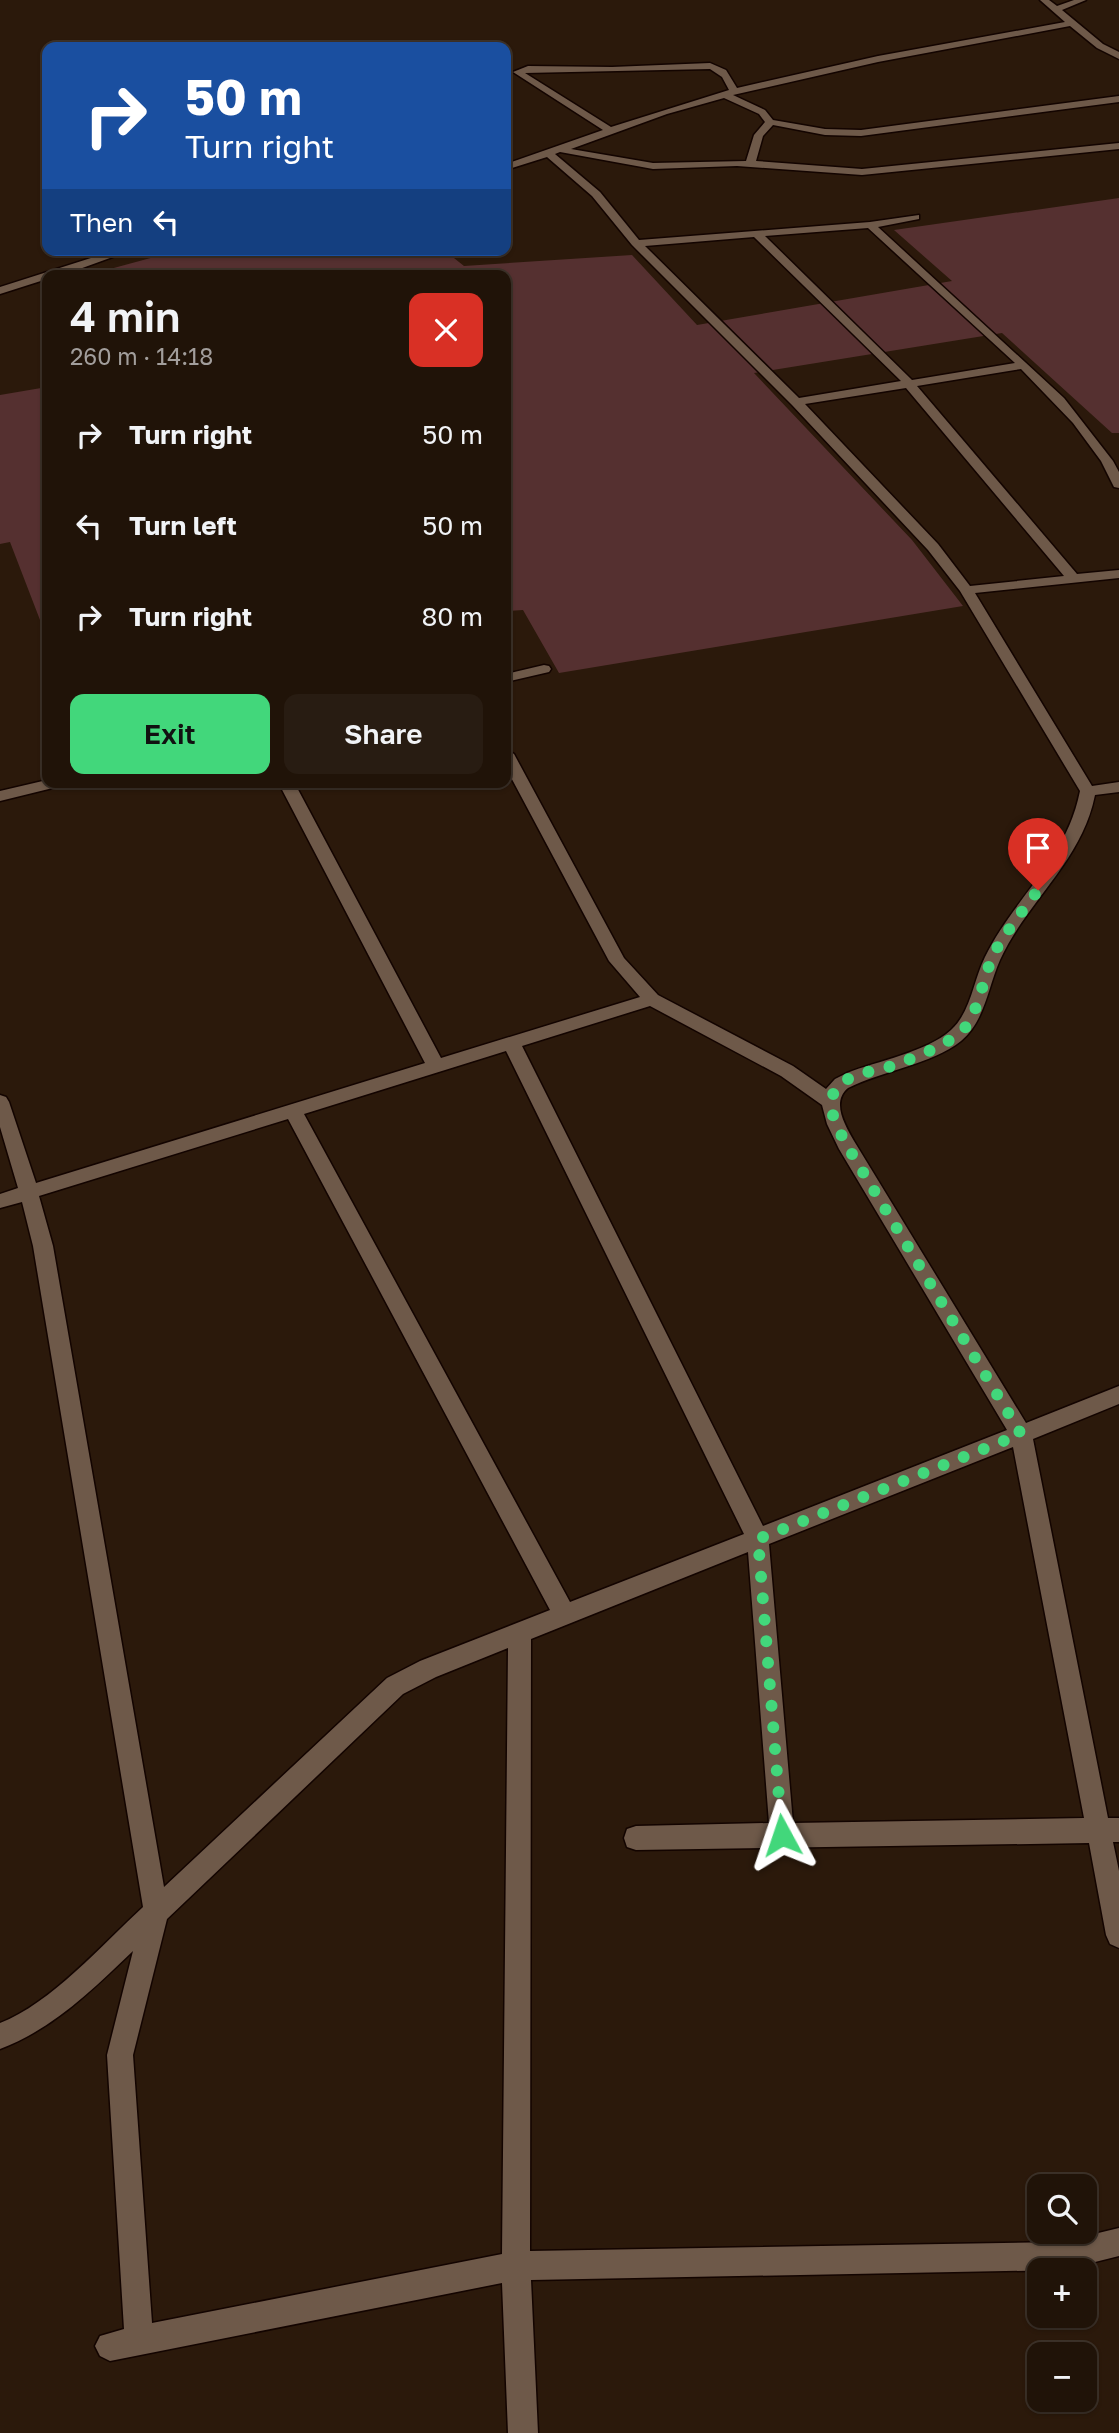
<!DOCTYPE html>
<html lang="en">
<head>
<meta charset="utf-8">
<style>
  body { margin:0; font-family:"Golos Text",sans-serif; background:#281c12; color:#f1f3f6; height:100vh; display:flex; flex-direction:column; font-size:26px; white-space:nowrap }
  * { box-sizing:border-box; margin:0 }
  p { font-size:23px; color:#a29e9c }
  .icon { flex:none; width:38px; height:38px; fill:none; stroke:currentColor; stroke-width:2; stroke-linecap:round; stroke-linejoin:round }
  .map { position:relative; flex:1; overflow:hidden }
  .drawer { position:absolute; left:42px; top:270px; width:469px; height:518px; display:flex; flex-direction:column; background:#201308; border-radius:14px; box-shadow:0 2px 5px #0004,0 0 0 2px #3d3229 }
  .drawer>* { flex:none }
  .guide { position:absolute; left:42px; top:42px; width:469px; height:214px; border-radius:14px; box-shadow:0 2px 5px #0004,0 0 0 2px #3d3229; background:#1a4fa0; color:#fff; overflow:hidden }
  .tools { position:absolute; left:1027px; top:2174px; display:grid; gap:14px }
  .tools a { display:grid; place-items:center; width:70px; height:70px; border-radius:14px; background:#201308; box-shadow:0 2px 5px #0004,0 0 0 2px #3d3229; font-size:35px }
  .pin { position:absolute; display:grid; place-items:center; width:60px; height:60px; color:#fff; margin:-72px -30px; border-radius:50% 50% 50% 0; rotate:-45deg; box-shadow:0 0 7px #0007 }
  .pin .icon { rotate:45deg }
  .me { position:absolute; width:77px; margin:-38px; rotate:355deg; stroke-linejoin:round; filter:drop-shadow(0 0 5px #0008) }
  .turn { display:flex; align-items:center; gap:24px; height:147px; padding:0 28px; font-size:32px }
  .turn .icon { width:91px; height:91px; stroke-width:2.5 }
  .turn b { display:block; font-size:49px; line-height:60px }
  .then { display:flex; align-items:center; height:66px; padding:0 28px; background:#0003; gap:14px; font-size:26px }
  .round { display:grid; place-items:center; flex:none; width:74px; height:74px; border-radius:14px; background:#281c12 }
  .overview { display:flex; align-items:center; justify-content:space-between; height:119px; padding:0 28px }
  h1 { font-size:42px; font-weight:600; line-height:52px }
  .action { display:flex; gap:14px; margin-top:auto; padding:14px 28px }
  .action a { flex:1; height:80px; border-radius:14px; background:#42d77b; color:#111; font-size:28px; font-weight:600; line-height:80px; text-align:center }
  .action a+a { background:#281c12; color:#f1f3f6 }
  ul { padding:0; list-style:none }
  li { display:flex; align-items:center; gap:21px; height:91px; padding:0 28px }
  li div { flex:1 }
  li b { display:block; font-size:26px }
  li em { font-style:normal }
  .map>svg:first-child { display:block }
</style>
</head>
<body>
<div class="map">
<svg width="1119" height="2433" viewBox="0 0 1119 2433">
  <rect width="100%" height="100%" fill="#2b190b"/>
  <g fill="#553030">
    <path d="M1119,198V433H1112L1002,333L754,373L912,540L963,606L559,673L523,610L506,611V275H88L180,250H444L464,266L632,255L697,325L952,281L894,230Z"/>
    <path d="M47,387V633H45L10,542L0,544V395Z"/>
  </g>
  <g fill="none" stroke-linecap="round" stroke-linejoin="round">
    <g stroke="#130400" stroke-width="3">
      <g id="minor">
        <path d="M1040,0H1049L1057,6L1074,0H1086L1062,10L1103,44L1119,52V59L1097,48L1070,26L878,62L733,95L765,110L773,120L825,129L861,130L1119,96V102L861,136L825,135L773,125L763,136L756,161L862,169L1119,143V149L862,175L737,166L653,169L560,152L555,154L600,192L639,240L870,222L919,215V219L878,227L1064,398L1113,461L1119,472V488L1114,487L1101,461L1073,423L1021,369L917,386L1077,574L1119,570V578L975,593L1092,786L1119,782V792L1095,795C1082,861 1027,901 1000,960C988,987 985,1021 961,1041C932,1064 882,1071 848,1088C831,1102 845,1125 854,1141L1026,1423L1119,1386V1404L1033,1439L1108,1818H1119V1842H1113L1119,1871V1948L1110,1944L1106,1935L1089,1843L636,1850L627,1847L624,1838L627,1829L636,1826L769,1823L748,1552L531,1639L530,2251L1061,2242L1119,2228V2256L1063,2270L531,2280L538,2433H508L502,2283L110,2361L100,2356L95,2346L100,2336L124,2329L107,2055L133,1951C92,1990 53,2029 0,2049V2023C50,2004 103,1944 143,1907L33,1246L22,1202L0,1208V1194L18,1188L0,1127V1095L6,1097L9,1102L36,1183L425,1063L278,782H294L441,1058L640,997L609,961L506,768V749L514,754L624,958L658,995L793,1066L826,1089L835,1079L847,1073C877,1061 927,1052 951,1030C971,1012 973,981 985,957C1015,896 1066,861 1080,791L960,591L928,550L792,405L632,245L592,196L547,157L506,170V164L603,130L513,72L528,66L612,67L710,63L726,70L737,88L878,56L1065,22ZM710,69L722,77L729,90L611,127L525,73ZM724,98L759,114L765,122L754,135L746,161L653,163L571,149L667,114ZM868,228L1015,363L912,380L765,236ZM754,237L901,381L799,398L645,246ZM906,388L1064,576L970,586L938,544L805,404ZM650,1006L781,1076L822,1105L827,1124L839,1149L1007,1430L763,1526L522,1046ZM506,1051L744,1534L570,1602L304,1114ZM288,1119L550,1610L420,1661L387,1678L164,1887L53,1246L39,1196ZM1013,1447L1084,1818L793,1823L769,1544ZM508,1648L502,2254L152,2323L133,2055L167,1919L403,1694L436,1677Z"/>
        <path d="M116,250H132L63,275H47V279L0,294V287Z"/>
        <path d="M544,665L549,666L551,669L549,672L506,682V674Z"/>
        <path d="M47,780L68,782L65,785L0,801V791Z"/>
      </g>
    </g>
    <use href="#minor" fill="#6e5949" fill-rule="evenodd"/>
  </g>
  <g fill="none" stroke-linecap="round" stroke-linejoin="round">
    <path stroke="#42d77b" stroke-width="12" stroke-dasharray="0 21.6" d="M782,1835L758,1539L1021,1434L846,1144C838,1128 824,1106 836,1089C847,1073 877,1071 895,1065C918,1056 943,1047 962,1031C980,1014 983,971 997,948C1009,928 1024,909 1038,890"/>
  </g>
</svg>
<div class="tools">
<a><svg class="icon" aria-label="search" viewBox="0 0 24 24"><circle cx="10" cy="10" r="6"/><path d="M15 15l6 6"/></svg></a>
<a>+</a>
<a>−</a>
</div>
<div class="pin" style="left:1038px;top:890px;background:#d93025"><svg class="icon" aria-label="arrive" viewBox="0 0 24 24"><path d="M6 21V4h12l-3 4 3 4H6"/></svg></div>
<svg class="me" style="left:782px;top:1835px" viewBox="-20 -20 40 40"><path d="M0-17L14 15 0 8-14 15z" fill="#42d77b" stroke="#fff" stroke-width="4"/></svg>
<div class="guide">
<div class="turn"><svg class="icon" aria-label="right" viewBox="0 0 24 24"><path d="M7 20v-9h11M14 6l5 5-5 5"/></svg><div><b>50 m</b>Turn right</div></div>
<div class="then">Then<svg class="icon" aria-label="left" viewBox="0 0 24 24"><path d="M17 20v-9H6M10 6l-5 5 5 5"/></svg></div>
</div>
<section class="drawer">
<div class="overview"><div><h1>4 min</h1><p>260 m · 14:18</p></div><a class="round" style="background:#d93025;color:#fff"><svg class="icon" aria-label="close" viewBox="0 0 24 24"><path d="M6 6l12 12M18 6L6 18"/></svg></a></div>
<ul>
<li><svg class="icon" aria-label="right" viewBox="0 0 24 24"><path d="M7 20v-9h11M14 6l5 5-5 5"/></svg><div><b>Turn right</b></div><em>50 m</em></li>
<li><svg class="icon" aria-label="left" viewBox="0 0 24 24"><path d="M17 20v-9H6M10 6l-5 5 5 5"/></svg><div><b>Turn left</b></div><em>50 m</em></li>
<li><svg class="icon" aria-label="right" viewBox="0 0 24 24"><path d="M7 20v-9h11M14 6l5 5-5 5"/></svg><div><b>Turn right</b></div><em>80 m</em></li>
</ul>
<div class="action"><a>Exit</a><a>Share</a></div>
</section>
</div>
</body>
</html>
